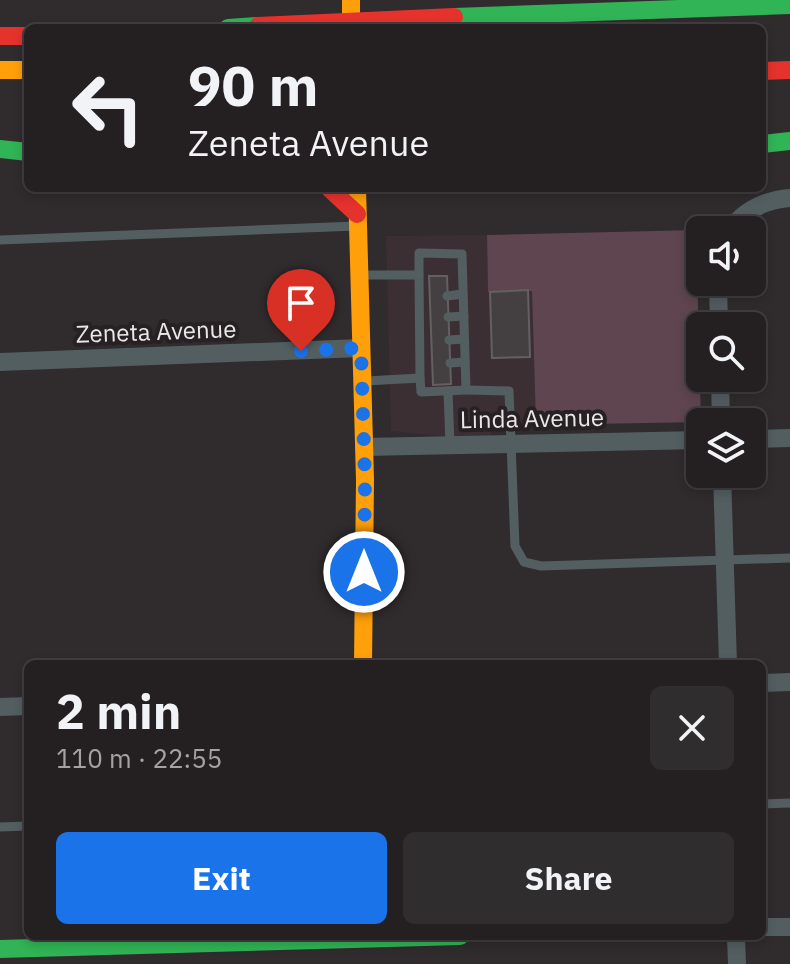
<!DOCTYPE html>
<html lang="en">
<head>
<meta charset="utf-8">
<style>
  body { margin:0; font-family:"IBM Plex Sans",sans-serif; background:#302d2f; color:#f1f3f6; height:100vh; display:flex; flex-direction:column; font-size:30px; white-space:nowrap }
  * { box-sizing:border-box; margin:0 }
  p { font-size:26px; color:#a3a3a5 }
  .icon { flex:none; width:44px; height:44px; fill:none; stroke:currentColor; stroke-width:2; stroke-linecap:round; stroke-linejoin:round }
  .map { position:relative; flex:1; overflow:hidden }
  .drawer { position:absolute; left:24px; top:660px; width:742px; height:280px; display:flex; flex-direction:column; background:#242022; border-radius:12px; box-shadow:0 4px 12px #0003,0 0 0 2px #413e40 }
  .drawer>* { flex:none }
  .top-card { position:absolute; left:24px; top:24px; width:742px; height:168px; border-radius:12px; box-shadow:0 4px 12px #0003,0 0 0 2px #413e40; background:#242022; color:#f1f3f6; overflow:hidden }
  .fabs { position:absolute; left:686px; top:216px; display:grid; gap:16px }
  .fabs a { display:grid; place-items:center; width:80px; height:80px; border-radius:12px; background:#242022; box-shadow:0 4px 12px #0003,0 0 0 2px #413e40; font-size:40px }
  .pin { position:absolute; display:grid; place-items:center; width:68px; height:68px; color:#fff; margin:-82px -34px; border-radius:50% 50% 50% 0; rotate:-45deg; box-shadow:0 0 8px #0007 }
  .pin .icon { rotate:45deg }
  .me { position:absolute; width:88px; margin:-44px; rotate:0deg; stroke-linejoin:round; filter:drop-shadow(0 0 6px #0008) }
  .turn { display:flex; align-items:center; gap:28px; height:168px; padding:0 32px; font-size:36px }
  .turn .icon { width:104px; height:104px; stroke-width:2.5 }
  .turn b { display:block; font-size:56px; line-height:68px }
  .round { display:grid; place-items:center; flex:none; width:84px; height:84px; border-radius:12px; background:#302d2f }
  .head { display:flex; align-items:center; justify-content:space-between; height:136px; padding:0 32px }
  h1 { font-size:48px; font-weight:800; line-height:60px }
  .primary-button { display:flex; gap:16px; margin-top:auto; padding:16px 32px }
  .primary-button a { flex:1; height:92px; border-radius:12px; background:#1a73e8; color:#fff; font-size:32px; font-weight:800; line-height:92px; text-align:center }
  .primary-button a+a { background:#302d2f; color:#f1f3f6 }
  .map>svg:first-child { display:block }
</style>
</head>
<body>
<div class="map">
<svg width="790" height="964" viewBox="0 0 790 964">
  <rect width="100%" height="100%" fill="#302b2d"/>
  <path fill="#3c2f34" d="M487,235L488,292L532,290L536,425L491,427V441L391,431L386,236Z"/>
  <path fill="#5e4550" d="M696,230L701,422L536,425L532,291L488,292L487,235Z"/>
  <g fill="#444042" stroke="#646062" stroke-width="2">
    <path d="M429,276H447L451,384L433,385Z"/>
    <path d="M528,290L530,357L492,358L490,292Z"/>
  </g>
  <g fill="none" stroke-linecap="round" stroke-linejoin="round">
    <g stroke="#535e60" stroke-width="9">
      <path d="M0,240L356,226"/>
      <path d="M363,275H419L420,378L366,381"/>
      <path d="M419,275V253L462,254L466,390L421,392L420,378"/>
      <path d="M447,296L463,294"/>
      <path d="M448,317L464,316"/>
      <path d="M449,340L464,339"/>
      <path d="M450,363L465,362"/>
      <path d="M466,390L509,391L515,546L524,562L541,566L790,558"/>
      <path d="M448,391L450,445"/>
      <path d="M762,804L790,803"/>
      <path d="M0,827L28,826"/>
    </g>
    <g stroke="#535e60" stroke-width="18">
      <path d="M730,230C745,209 765,200 790,198"/>
      <path d="M718,282L719,326"/>
      <path d="M0,362L361,348"/>
      <path d="M720,378L721,422"/>
      <path d="M752,439L790,438"/>
      <path d="M364,447L700,440"/>
      <path d="M722,474L728,664"/>
      <path d="M762,683L790,682"/>
      <path d="M0,707L28,706"/>
      <path d="M762,927H790"/>
      <path d="M736,936L737,964"/>
    </g>
    <g stroke="#30b455" stroke-width="18">
      <path d="M454,17L790,5"/>
      <path d="M228,28L258,26"/>
      <path d="M762,144L790,141"/>
      <path d="M0,149L28,152"/>
      <path d="M0,949L460,936"/>
    </g>
    <g stroke="#ff9f0a" stroke-width="18">
      <path d="M351,0V28"/>
      <path d="M0,70H28"/>
      <path d="M357,188L365,480L363,664"/>
    </g>
    <g stroke="#e5322d" stroke-width="18">
      <path d="M0,36H28"/>
      <path d="M762,71L790,70"/>
      <path d="M329,188L357,214"/>
    </g>
    <path stroke="#e5322d" stroke-width="18" d="M258,26L454,17"/>
  </g>
  <g fill="none" stroke-linecap="round" stroke-linejoin="round">
    <path stroke="#1a73e8" stroke-width="14" stroke-dasharray="0 25.2" d="M301,351L361,348L365,480L364,572"/>
  </g>
  <g text-anchor="middle" stroke-width="8" stroke-linejoin="round" paint-order="stroke">
    <g font-size="24" fill="#ebe7e8" stroke="#272123">
      <text transform="translate(156 332) rotate(-2)" y="8">Zeneta Avenue</text>
      <text transform="translate(532 419) rotate(-1)" y="8">Linda Avenue</text>
    </g>
  </g>
</svg>
<div class="fabs">
<a><svg class="icon" aria-label="sound" viewBox="0 0 24 24"><path d="M4 9h4l5-4v14l-5-4H4zM17 9q2 3 0 6"/></svg></a>
<a><svg class="icon" aria-label="search" viewBox="0 0 24 24"><circle cx="10" cy="10" r="6"/><path d="M15 15l6 6"/></svg></a>
<a><svg class="icon" aria-label="layers" viewBox="0 0 24 24"><path d="M12 4l9 5-9 5-9-5zM3 14l9 5 9-5"/></svg></a>
</div>
<div class="pin" style="left:301px;top:351px;background:#d93025"><svg class="icon" aria-label="arrive" viewBox="0 0 24 24"><path d="M6 21V4h12l-3 4 3 4H6"/></svg></div>
<svg class="me" style="left:364px;top:572px" viewBox="-20 -20 40 40"><circle r="17" fill="#1a73e8" stroke="#fff" stroke-width="3"/><path d="M0-11L8 9 0 5-8 9z" fill="#fff"/></svg>
<div class="top-card">
<div class="turn"><svg class="icon" aria-label="left" viewBox="0 0 24 24"><path d="M17 20v-9H6M10 6l-5 5 5 5"/></svg><div><b>90 m</b>Zeneta Avenue</div></div>
</div>
<section class="drawer">
<div class="head"><div><h1>2 min</h1><p>110 m · 22:55</p></div><a class="round"><svg class="icon" aria-label="close" viewBox="0 0 24 24"><path d="M6 6l12 12M18 6L6 18"/></svg></a></div>
<div class="primary-button"><a>Exit</a><a>Share</a></div>
</section>
</div>
</body>
</html>
